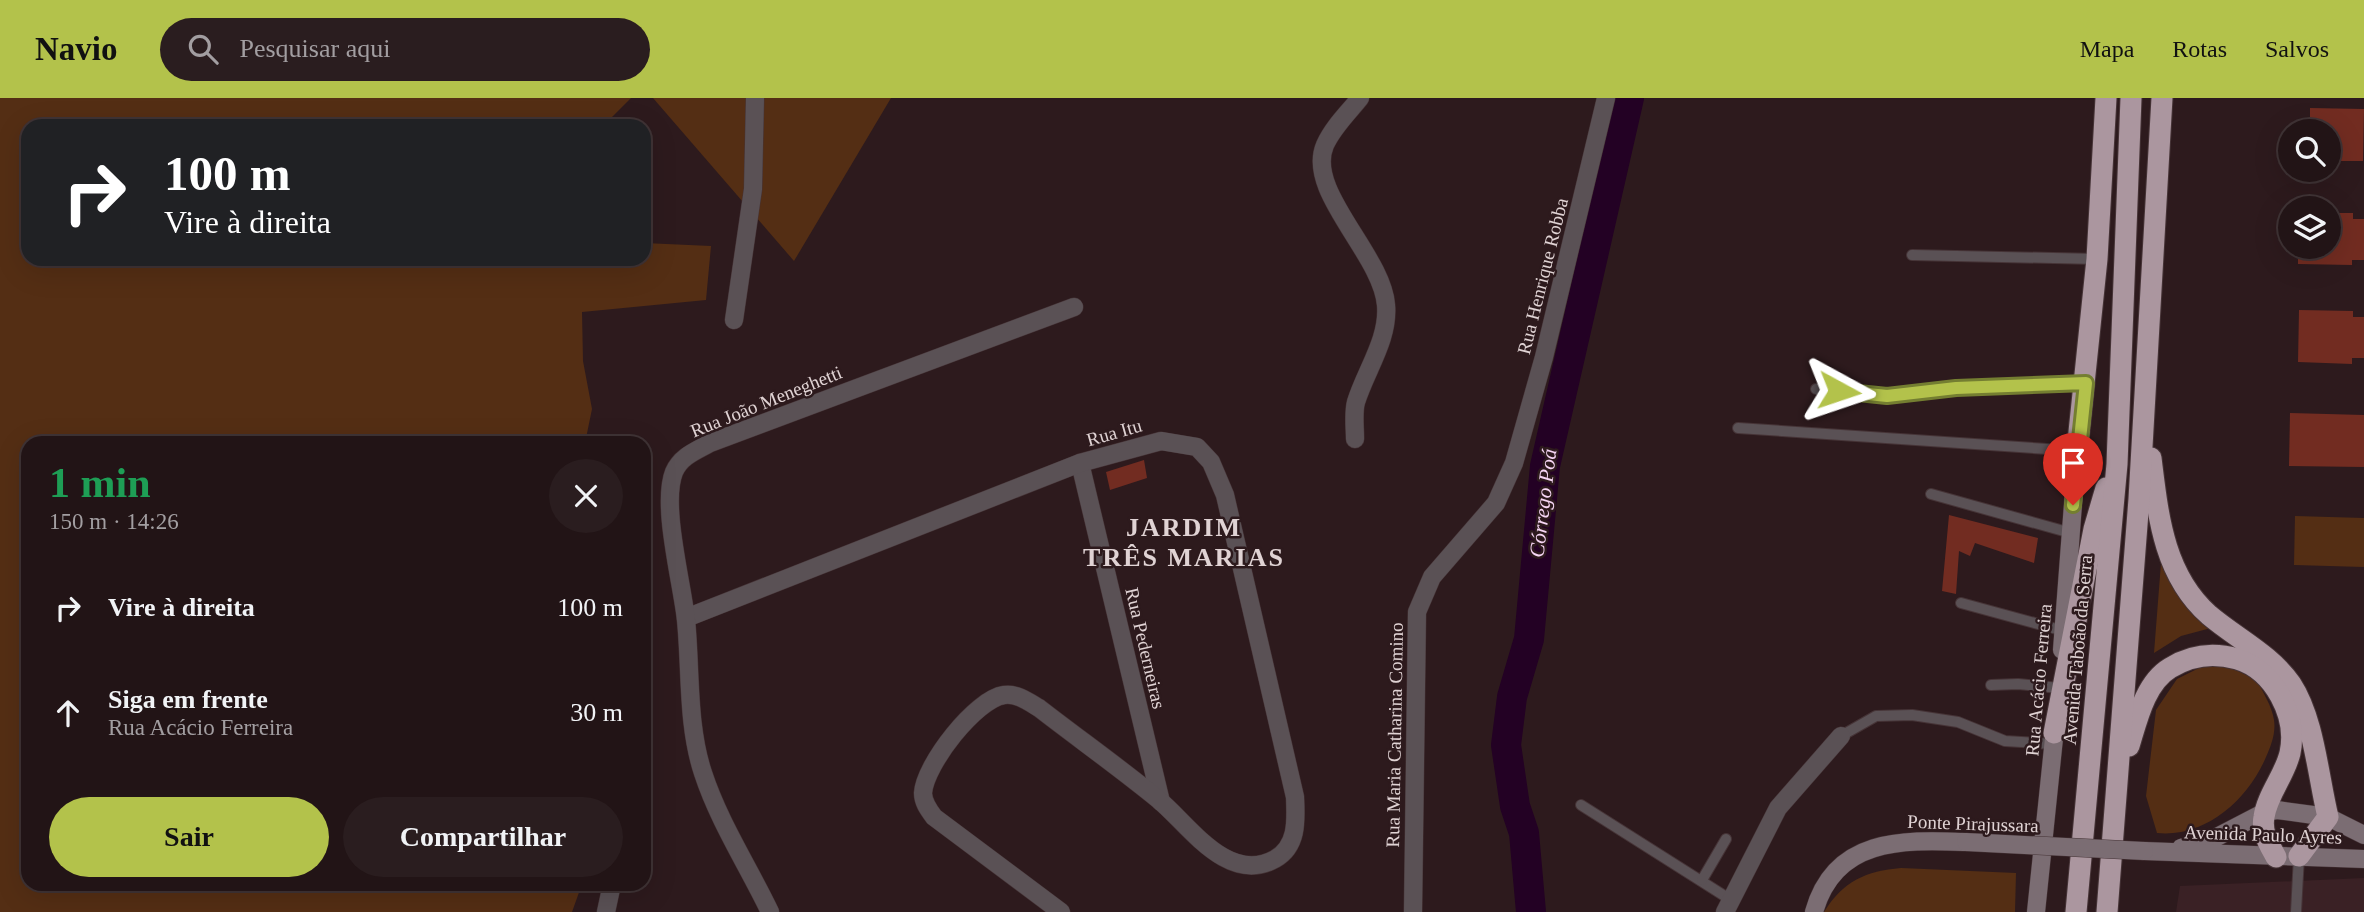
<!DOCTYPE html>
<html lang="pt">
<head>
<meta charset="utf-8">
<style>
  body { margin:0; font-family:Georgia,serif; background:#2a1d1f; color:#f1f3f6; height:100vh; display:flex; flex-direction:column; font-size:26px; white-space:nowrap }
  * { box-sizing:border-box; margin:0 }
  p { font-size:23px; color:#a29ea1 }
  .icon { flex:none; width:38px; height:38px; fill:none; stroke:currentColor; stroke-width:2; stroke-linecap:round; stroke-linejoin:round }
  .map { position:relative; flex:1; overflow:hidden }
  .details { position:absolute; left:21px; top:338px; width:630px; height:455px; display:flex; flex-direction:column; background:#221416; border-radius:21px; box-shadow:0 7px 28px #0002,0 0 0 2px #3f3335 }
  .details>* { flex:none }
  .top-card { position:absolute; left:21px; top:21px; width:630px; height:147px; border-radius:21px; box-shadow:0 7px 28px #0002,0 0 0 2px #3f3335; background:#202124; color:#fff; overflow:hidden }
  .tools { position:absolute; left:2278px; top:21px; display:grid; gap:14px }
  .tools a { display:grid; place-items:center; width:63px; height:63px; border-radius:50%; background:#221416; box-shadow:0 7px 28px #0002,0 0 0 2px #3f3335; font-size:35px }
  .pin { position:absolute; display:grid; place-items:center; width:60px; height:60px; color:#fff; margin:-72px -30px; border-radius:50% 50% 50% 0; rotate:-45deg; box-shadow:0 0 7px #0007 }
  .pin .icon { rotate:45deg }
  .me { position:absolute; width:77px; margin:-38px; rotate:95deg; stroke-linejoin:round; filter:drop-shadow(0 0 5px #0008) }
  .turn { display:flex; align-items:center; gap:24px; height:147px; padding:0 28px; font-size:32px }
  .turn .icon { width:91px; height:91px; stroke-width:2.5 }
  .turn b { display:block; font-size:49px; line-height:60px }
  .round { display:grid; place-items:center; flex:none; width:74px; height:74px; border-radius:37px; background:#2a1d1f }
  .summary { display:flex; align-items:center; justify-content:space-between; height:119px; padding:0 28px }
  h1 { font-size:42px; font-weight:700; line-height:52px; color:#1e9e55 }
  .primary-button { display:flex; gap:14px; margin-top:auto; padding:14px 28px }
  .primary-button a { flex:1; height:80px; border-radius:42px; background:#b3c24b; color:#111; font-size:28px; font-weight:700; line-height:80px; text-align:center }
  .primary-button a+a { background:#2a1d1f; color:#f1f3f6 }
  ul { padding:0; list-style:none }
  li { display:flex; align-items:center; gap:21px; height:105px; padding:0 28px }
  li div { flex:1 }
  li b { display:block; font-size:26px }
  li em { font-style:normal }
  header { display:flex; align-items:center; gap:42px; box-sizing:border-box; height:98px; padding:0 35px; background:#b3c24b; color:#111 }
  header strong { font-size:33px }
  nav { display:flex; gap:38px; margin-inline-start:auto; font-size:24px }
  .search { width:490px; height:63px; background:#2a1d1f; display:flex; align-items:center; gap:18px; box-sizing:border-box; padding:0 24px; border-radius:38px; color:#a29ea1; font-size:26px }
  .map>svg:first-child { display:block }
</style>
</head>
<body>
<header>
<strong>Navio</strong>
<div class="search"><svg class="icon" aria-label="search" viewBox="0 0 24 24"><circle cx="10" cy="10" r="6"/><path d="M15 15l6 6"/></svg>Pesquisar aqui</div>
<nav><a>Mapa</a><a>Rotas</a><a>Salvos</a></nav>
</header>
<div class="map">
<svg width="2364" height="814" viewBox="0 0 2364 814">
  <rect width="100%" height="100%" fill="#2d1a1d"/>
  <path fill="#3a2125" d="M2364,780V814H2176L2180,788Z"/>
  <g fill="#542e14">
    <path d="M0,0H631L603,28H28V161H644V145L711,148L706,202L582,214L583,263L592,311L585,345H28V786H582L572,814H0Z"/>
    <path d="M653,0H891L794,163Z"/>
    <path d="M2295,418L2364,420V469L2294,467Z"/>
    <path d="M2161,465L2211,530L2181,538L2154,555Z"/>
    <path d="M2227,568L2257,582C2263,595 2272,608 2274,622C2276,635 2271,648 2266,659C2248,702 2205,740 2157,735L2146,698L2156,612L2177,581L2201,569Z"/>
    <path d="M1901,770L2016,775L2015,814H1824C1843,783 1866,773 1901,770Z"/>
  </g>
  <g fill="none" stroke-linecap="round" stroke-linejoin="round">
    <path stroke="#230124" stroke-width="30" d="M1531,814L1524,735L1515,708L1506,647L1512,599L1529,541L1545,368L1629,0"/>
  </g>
  <g fill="#722c21">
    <path d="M2310,10L2364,11L2363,63H2336V57H2329V33H2326V28H2310Z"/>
    <path d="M2329,115H2353V121H2364V162H2352V167L2298,166V149H2329Z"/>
    <path d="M2299,212L2353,213V219H2364V260H2352V266L2298,264Z"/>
    <path d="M2290,315L2364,317V369L2289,368Z"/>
    <path d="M1144,362L1147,380L1110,392L1106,374Z"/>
    <path d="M1949,417L2038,440L2034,465L1975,445L1970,458L1959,453L1956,496L1942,493Z"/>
  </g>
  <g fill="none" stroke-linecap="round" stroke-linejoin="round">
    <g stroke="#463437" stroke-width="12">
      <g id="service">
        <path d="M1912,157L2097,161"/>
        <path d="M1816,291L1887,298L1956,291L2085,285"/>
        <path d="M1738,330L2077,353"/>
        <path d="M1931,396L2071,435"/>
        <path d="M1961,505L2064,533"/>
        <path d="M1991,587L2018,586L2059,590"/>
        <path d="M1841,638L1876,618L1912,617L1958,624L2005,643L2053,646"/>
        <path d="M1581,707L1731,802"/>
        <path d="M1702,782L1726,741"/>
        <path d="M2296,814L2299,758"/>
      </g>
    </g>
    <g stroke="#463437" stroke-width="19">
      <g id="minor">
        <path d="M734,222L753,91L755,0"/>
        <path d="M1355,341C1355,329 1353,315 1356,304C1366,272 1389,241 1386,207C1382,156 1305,93 1325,47C1333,29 1348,15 1360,0"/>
        <path d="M1080,365L1161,704"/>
        <path d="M686,520L1080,365L1161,343L1197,349L1211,364L1225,397L1295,699C1296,722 1298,748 1275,761C1228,787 1189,727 1159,702C1120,670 1079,641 1039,610C1029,604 1017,595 1004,597C976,601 925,666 923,695C923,704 928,711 934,719L1061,814"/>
        <path d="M606,814L612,786"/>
        <path d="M770,814C748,768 719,724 703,675C687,627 691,572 686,522C682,484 661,407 674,374C681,358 696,353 710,345L1074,209"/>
        <path d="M1413,814L1417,514L1432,479L1496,405L1514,365L1544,259L1606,0"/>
        <path d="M1725,814L1778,710L1841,638"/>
      </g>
    </g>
    <g stroke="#463437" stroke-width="19">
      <g id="secondary">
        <path d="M2062,552L2077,353"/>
        <path d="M2181,750L2215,740L2265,714L2277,712L2328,719L2364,737"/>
        <path d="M2144,753L2364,761"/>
        <path d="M1814,814C1835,739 1903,742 1966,744"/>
        <path d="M2036,814L2056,621"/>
      </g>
    </g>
    <g stroke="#463437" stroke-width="23">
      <g id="motorway">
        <path d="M2077,353L2097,161L2106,0"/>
        <path d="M2151,360C2158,416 2163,476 2209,517C2236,540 2270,556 2291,586C2314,621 2318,678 2328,719L2299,758"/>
        <path d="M2054,635L2094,431L2106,390"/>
        <path d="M2129,648C2137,622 2145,585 2170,570C2191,557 2213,554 2237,561C2274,572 2298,618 2290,655C2285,677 2267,697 2264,719C2261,734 2269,746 2276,759"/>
        <path d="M2076,814L2117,366L2131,0"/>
        <path d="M2107,814L2139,401L2162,0"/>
      </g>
    </g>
    <use href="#service" stroke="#5a5155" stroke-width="10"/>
    <use href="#minor" stroke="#5a5155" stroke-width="18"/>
    <use href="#secondary" stroke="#7b6d73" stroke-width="18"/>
    <use href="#motorway" stroke="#ab969f" stroke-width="21"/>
    <g stroke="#463437" stroke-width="19" stroke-linecap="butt">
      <path id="secondary-bridge" d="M1966,744L2144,753"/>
    </g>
    <use href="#secondary-bridge" stroke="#7b6d73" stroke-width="18"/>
  </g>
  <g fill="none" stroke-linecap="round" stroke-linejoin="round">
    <g stroke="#747e31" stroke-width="18">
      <path id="route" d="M1839,293L1887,298L1956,290L2086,285L2073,407"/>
    </g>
    <use href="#route" stroke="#b3c24b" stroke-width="12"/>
  </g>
  <g text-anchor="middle" stroke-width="5" stroke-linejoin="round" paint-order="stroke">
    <g font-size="19" fill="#e0d3d4" stroke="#2d1a1d">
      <text transform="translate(1542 178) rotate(-76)" y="7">Rua Henrique Robba</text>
      <text transform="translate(766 303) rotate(-22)" y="7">Rua João Meneghetti</text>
      <text transform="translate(1114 334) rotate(-16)" y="7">Rua Itu</text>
      <text transform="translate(1146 550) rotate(77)" y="7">Rua Pederneiras</text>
      <text transform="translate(2077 552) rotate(-85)" y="7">Avenida Taboão da Serra</text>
      <text transform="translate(2038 582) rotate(-85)" y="7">Rua Acácio Ferreira</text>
      <text transform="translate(1394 637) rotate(-89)" y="7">Rua Maria Catharina Comino</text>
      <text transform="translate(1973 725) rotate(2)" y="7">Ponte Pirajussara</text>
      <text transform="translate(2263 736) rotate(2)" y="7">Avenida Paulo Ayres</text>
    </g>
    <g font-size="21" font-style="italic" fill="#f6d6f4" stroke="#2d1a1d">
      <text transform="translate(1543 405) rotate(-83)" y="7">Córrego Poá</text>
    </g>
    <g font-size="26" font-weight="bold" letter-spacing="2" fill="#e0d3d4" stroke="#2d1a1d">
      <text x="1184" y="438">JARDIM<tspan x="1184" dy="30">TRÊS MARIAS</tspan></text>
    </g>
  </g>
</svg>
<div class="tools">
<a><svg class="icon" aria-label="search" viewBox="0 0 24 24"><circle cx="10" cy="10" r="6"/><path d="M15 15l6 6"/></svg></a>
<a><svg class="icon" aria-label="layers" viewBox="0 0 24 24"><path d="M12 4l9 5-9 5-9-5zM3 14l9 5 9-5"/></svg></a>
</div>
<div class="pin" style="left:2073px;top:407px;background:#d93025"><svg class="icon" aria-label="arrive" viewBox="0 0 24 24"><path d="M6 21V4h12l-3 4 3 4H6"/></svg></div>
<svg class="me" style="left:1839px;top:293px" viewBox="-20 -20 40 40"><path d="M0-17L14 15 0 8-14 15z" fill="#b3c24b" stroke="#fff" stroke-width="4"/></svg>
<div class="top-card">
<div class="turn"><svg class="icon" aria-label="right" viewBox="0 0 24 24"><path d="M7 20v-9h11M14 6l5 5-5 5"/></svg><div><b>100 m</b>Vire à direita</div></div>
</div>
<section class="details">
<div class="summary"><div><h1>1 min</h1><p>150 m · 14:26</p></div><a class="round"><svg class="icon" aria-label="close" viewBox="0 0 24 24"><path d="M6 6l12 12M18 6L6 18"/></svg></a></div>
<ul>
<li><svg class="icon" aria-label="right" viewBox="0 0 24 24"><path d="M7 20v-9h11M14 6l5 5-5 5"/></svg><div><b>Vire à direita</b></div><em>100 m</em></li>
<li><svg class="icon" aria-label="ahead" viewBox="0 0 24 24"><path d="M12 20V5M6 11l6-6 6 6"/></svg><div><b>Siga em frente</b><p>Rua Acácio Ferreira</p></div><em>30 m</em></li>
</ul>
<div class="primary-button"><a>Sair</a><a>Compartilhar</a></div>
</section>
</div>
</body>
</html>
